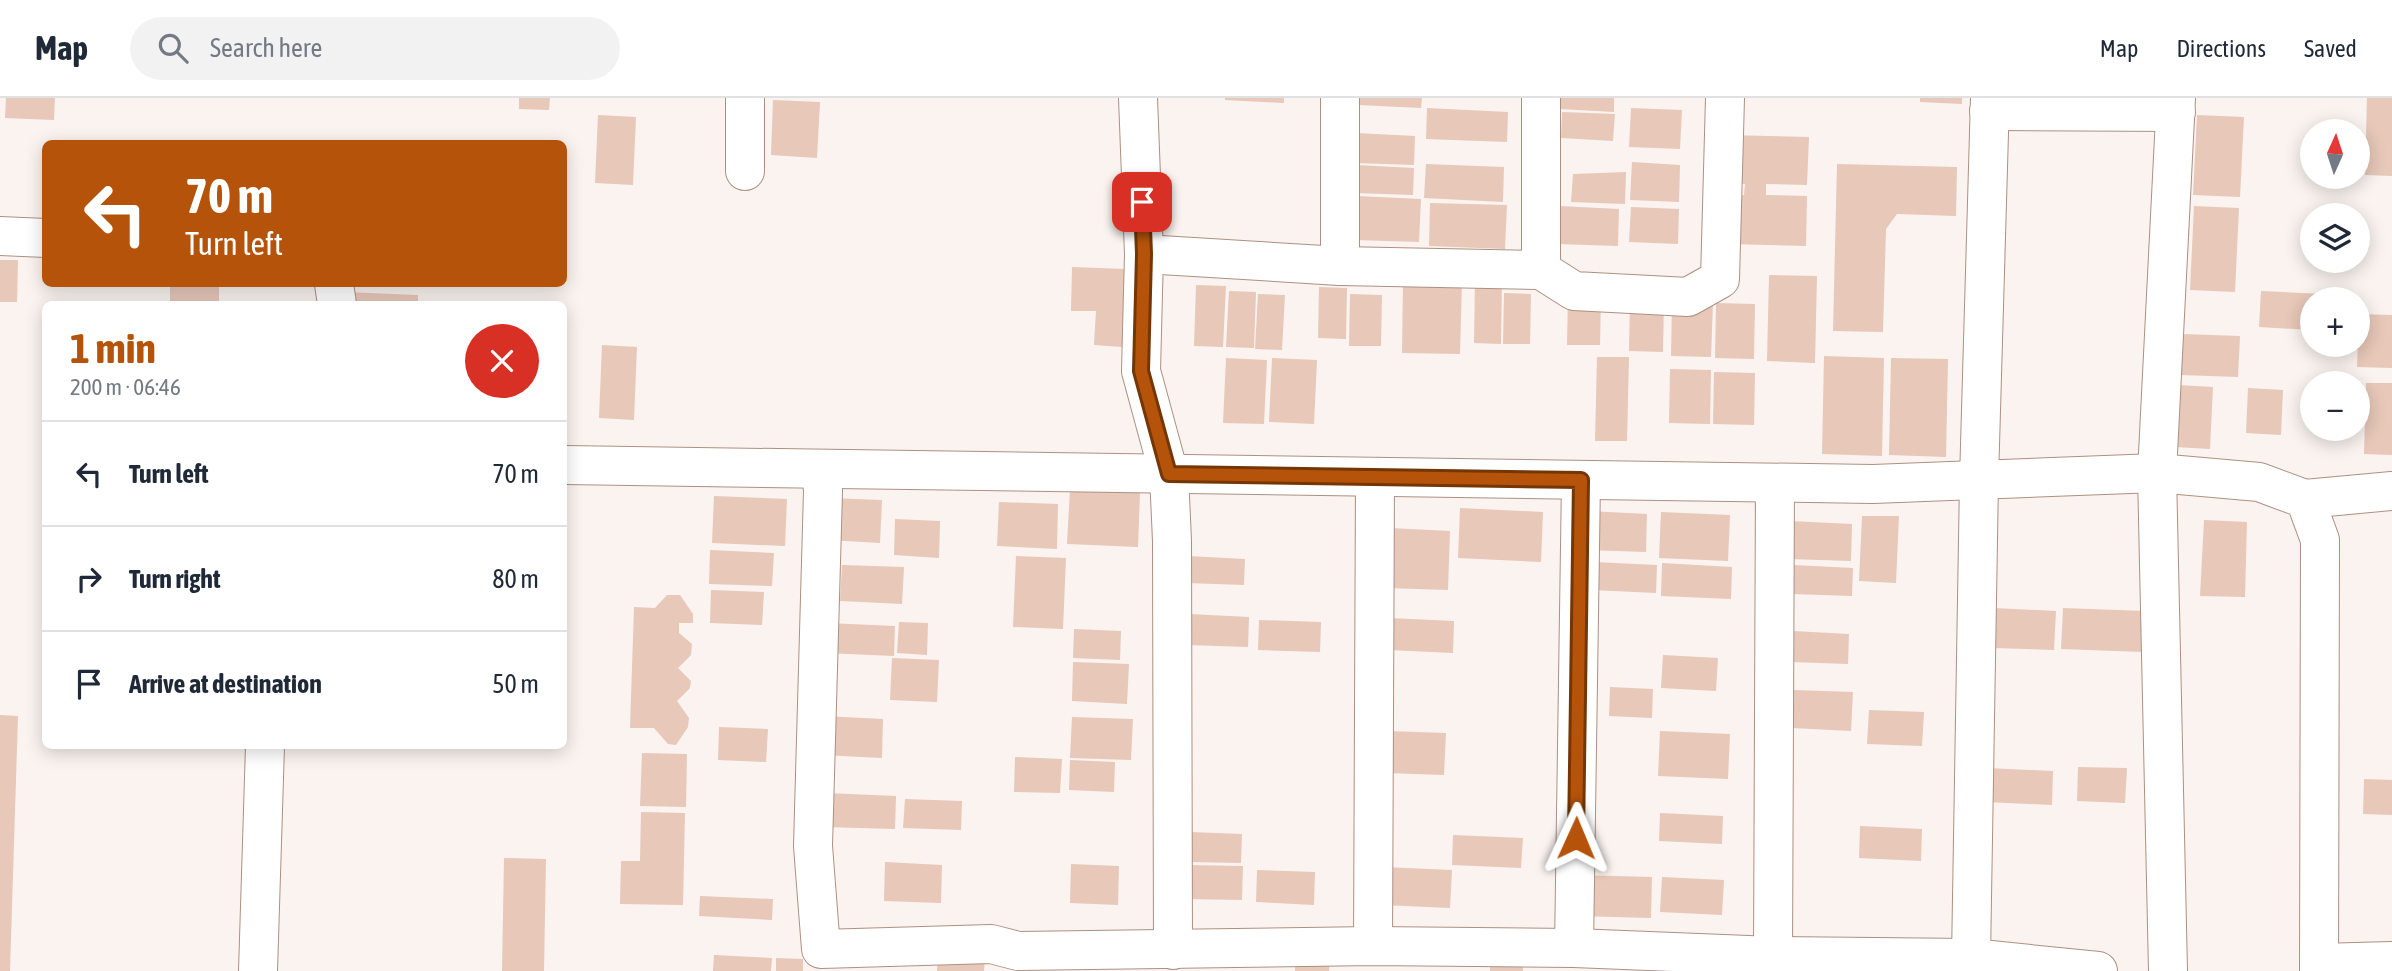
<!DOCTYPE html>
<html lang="en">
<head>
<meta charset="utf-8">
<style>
  body { margin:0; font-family:"Asap Condensed",sans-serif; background:#f2f2f3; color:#1f2937; height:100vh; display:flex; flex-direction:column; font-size:26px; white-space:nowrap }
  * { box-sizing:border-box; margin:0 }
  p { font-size:23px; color:#747a83 }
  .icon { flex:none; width:38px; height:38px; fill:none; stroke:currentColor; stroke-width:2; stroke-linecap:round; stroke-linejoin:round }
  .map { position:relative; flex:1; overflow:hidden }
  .details { position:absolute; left:42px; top:203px; width:525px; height:448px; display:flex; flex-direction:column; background:#fff; border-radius:10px; box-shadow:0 4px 18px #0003 }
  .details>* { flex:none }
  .hud { position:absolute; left:42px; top:42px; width:525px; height:147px; border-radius:10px; box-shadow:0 4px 18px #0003; background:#b45309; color:#fff; overflow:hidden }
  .needle { width:46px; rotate:3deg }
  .tools { position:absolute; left:2300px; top:21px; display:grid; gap:14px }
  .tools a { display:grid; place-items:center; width:70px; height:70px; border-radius:50%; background:#fff; box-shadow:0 4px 18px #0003; font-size:35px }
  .pin { position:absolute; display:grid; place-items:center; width:60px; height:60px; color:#fff; margin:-30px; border-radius:14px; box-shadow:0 4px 10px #0006 }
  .me { position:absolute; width:77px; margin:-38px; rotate:1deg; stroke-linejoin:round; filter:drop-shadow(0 0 5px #0008) }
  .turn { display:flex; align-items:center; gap:24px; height:147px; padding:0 28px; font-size:32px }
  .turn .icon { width:91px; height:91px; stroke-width:2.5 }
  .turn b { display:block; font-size:49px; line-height:60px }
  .round { display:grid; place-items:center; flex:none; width:74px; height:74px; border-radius:37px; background:#f2f2f3 }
  .overview { display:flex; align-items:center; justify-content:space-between; height:119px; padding:0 28px }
  h1 { font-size:42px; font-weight:700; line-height:52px; color:#b45309 }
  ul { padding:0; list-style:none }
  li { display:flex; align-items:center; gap:21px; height:105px; padding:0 28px; border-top:2px solid #e0e1e3 }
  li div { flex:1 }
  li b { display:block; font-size:26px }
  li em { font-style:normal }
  header { display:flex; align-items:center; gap:42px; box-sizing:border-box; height:98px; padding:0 35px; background:#fff; border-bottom:2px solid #e0e1e3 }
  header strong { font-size:33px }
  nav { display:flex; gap:38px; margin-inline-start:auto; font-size:24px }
  .search { width:490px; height:63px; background:#f2f2f3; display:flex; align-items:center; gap:18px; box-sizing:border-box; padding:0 24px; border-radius:38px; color:#747a83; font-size:26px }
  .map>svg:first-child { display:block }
</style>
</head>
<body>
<header>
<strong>Map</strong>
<div class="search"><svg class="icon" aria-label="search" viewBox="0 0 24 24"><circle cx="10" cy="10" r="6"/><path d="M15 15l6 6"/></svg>Search here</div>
<nav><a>Map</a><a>Directions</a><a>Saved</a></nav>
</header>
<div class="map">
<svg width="2392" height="873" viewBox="0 0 2392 873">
  <rect width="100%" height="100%" fill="#faf3f0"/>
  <g fill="#e7c8b9">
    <path d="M6,0H55L54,22L5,20Z"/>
    <path d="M519,0H550L549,12L519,11Z"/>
    <path d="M1225,0H1284V5L1225,2Z"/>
    <path d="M1359,0H1422L1421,10L1359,7Z"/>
    <path d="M1561,0H1614V14L1560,11Z"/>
    <path d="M1920,0H1962V6L1920,4Z"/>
    <path d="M2367,0H2392V78L2365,77Z"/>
    <path d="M773,2L820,4L817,60L771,57Z"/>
    <path d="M1427,10L1508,14L1507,44L1426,41Z"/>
    <path d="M1631,10L1682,12L1680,51L1629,49Z"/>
    <path d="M1562,14L1615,16L1613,43L1561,40Z"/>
    <path d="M598,17L636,19L633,87L595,85Z"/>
    <path d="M2197,17L2244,19L2240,99L2193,97Z"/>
    <path d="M1356,35L1415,38L1414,67L1355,65Z"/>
    <path d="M1726,37L1809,39L1807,87L1766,86V97L1807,98L1806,148L1723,146L1724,96L1744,97L1745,86L1725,85Z"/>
    <path d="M1632,64L1680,67L1679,104L1630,102Z"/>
    <path d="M1426,66L1504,69L1503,104L1424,100Z"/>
    <path d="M1837,66L1957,69L1956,118L1897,116L1886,131L1883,234L1833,233Z"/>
    <path d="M1356,67L1414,70L1413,97L1355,95Z"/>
    <path d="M1626,74L1625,106L1571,104L1573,76Z"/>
    <path d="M1357,98L1421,101L1419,144L1355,142Z"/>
    <path d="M1430,105L1507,107L1505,151L1429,148Z"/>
    <path d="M1559,108L1619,111L1618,148L1557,146Z"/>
    <path d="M2194,108L2239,110L2235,194L2190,192Z"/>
    <path d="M1631,109L1679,111L1678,146L1629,144Z"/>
    <path d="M0,162H18L17,204H0Z"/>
    <path d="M1072,169L1125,171L1122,249L1094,247L1096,213H1071Z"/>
    <path d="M1769,177L1817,178L1815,265L1767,263Z"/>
    <path d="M1475,180H1502L1501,246L1474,245Z"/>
    <path d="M1403,182L1462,183L1460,256L1402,255Z"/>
    <rect x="170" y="186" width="49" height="20"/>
    <path d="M1196,187L1226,188L1223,249L1194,248Z"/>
    <path d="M1319,189L1347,190L1346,241L1318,240Z"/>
    <path d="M1229,193L1256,194L1254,250L1226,249Z"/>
    <path d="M2261,193L2324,196V201H2312V232L2259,229Z"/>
    <path d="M346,194L418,197V206H345Z"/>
    <path d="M1504,195L1531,196L1530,246H1503Z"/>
    <path d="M1258,196L1285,197L1282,252L1255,251Z"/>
    <path d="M1350,196L1382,197L1381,248H1349Z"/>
    <path d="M1568,197L1601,198L1600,247H1567Z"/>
    <path d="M1630,200H1664L1663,254L1629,253Z"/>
    <path d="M1672,205L1713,206L1711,259L1671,258Z"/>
    <path d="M1716,205L1755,206L1754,261L1715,260Z"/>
    <path d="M2359,216L2392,217V270L2357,269Z"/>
    <path d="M2182,236L2240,238L2238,279L2180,277Z"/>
    <path d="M602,247L637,249L634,322L599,320Z"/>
    <path d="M1824,258L1884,260L1882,358L1822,356Z"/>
    <path d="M1597,259H1629L1627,343H1595Z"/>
    <path d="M1226,260L1267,262L1264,326L1223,325Z"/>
    <path d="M1272,260L1317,262L1314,326L1269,324Z"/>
    <path d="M1891,260L1948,261L1946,359L1889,357Z"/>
    <path d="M1670,271L1711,272L1710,326L1669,325Z"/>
    <path d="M1714,274L1755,275L1754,327L1713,326Z"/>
    <path d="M2366,285H2392V357L2364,356Z"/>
    <path d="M2178,287L2213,289L2210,351L2175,349Z"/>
    <path d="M2248,290L2283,292L2281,337L2246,335Z"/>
    <path d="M1070,391L1140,394L1138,449L1067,446Z"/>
    <path d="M714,398L787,401L785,448L712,445Z"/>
    <path d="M830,400L882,402L880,445L828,442Z"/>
    <path d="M999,404L1058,406L1057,451L997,448Z"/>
    <path d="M1460,410L1543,414L1541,464L1458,460Z"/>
    <path d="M1589,413L1647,416L1646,454L1587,452Z"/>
    <path d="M1661,414L1730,417L1728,463L1659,460Z"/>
    <path d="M1862,418H1899L1896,485L1859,483Z"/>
    <path d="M895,421L940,423L939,460L894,457Z"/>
    <path d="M2204,422L2247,424L2245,499L2200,498Z"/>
    <path d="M1791,423L1852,426L1851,463L1789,461Z"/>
    <path d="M1390,430L1450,433L1448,492L1387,490Z"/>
    <path d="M710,452L774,455L772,488L709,486Z"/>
    <path d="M1016,458L1066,460L1063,531L1013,529Z"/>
    <path d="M1188,458L1245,461L1244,487L1187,485Z"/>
    <path d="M1593,464L1657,467L1656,495L1592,492Z"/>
    <path d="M1662,465L1732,469L1731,501L1661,498Z"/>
    <path d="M842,467L904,469L902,506L840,503Z"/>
    <path d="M1794,467L1853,470L1852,498L1792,496Z"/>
    <path d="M711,492L764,494L762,527L710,525Z"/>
    <path d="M667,497H680L693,516V525H679V535L692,546L691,557L678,570L691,583L690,590L677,603L689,620L688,629L676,647L668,646L654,630H630L634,509L655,510Z"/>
    <path d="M1994,510L2056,513L2054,552L1993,550Z"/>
    <path d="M2063,510L2145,513L2143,554L2061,551Z"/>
    <path d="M1189,516L1249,519L1248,549L1187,547Z"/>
    <path d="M1389,520L1454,523L1453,555L1388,552Z"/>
    <path d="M1259,522L1321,524L1320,554L1258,552Z"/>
    <path d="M899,524L928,525L927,557L897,555Z"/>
    <path d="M827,525L895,528L894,558L825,555Z"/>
    <path d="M1074,531L1121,533L1120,562L1073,560Z"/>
    <path d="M1793,533L1849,536L1848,566L1791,564Z"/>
    <path d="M1663,557L1718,560L1716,593L1661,590Z"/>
    <path d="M892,560L939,562L937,604L890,602Z"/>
    <path d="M1073,564L1129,566L1127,606L1072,603Z"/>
    <path d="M1610,589L1653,591L1652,620L1609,618Z"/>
    <path d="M1793,592L1853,594L1851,633L1792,630Z"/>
    <path d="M1869,612L1924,614L1922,648L1867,646Z"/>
    <path d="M0,617L18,618L10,873H0Z"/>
    <path d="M823,618L883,621L882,660L821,657Z"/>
    <path d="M1072,619L1133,621L1131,662L1070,660Z"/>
    <path d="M719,629L768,631L766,664L718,662Z"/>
    <path d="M1388,633L1446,635L1444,677L1386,675Z"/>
    <path d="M1660,633L1730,636L1728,681L1658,678Z"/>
    <path d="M642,655L687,656L686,709L640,708Z"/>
    <path d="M1015,659L1062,661L1060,695L1014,694Z"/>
    <path d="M1070,662L1115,664L1114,694L1069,692Z"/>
    <path d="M2078,669L2127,670L2125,705L2077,703Z"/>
    <path d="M1987,670L2053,673L2052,707L1986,704Z"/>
    <path d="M2364,681L2392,682V717L2363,716Z"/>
    <path d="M826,695L896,698L895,731L824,729Z"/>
    <path d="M905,701L962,703L961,732L903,730Z"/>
    <path d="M641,714L685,715L683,807L620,806L621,763H640Z"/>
    <path d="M1660,715L1723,718L1722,746L1659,743Z"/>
    <path d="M1860,728L1922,731L1921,763L1859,760Z"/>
    <path d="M1190,734L1242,736L1241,765L1188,764Z"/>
    <path d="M1453,737L1523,740L1521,770L1452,767Z"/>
    <path d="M504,760L546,761L544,873H502Z"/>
    <path d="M885,764L942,767L941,805L884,803Z"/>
    <path d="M1071,766L1119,768L1118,807L1070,805Z"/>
    <path d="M1186,767L1243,768L1242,802L1185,801Z"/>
    <path d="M1384,769L1452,772L1450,810L1382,807Z"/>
    <path d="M1257,772L1315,774L1314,807L1256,804Z"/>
    <path d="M1577,777L1652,779L1651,820L1575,818Z"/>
    <path d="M1662,779L1724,782L1722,817L1660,814Z"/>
    <path d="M700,798L773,801L772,822L699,818Z"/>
    <path d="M714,857L772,860L771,873H713Z"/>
    <path d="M938,857L985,860L984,873H937Z"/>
    <path d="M1295,859L1330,861L1329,873H1295Z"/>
    <path d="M776,860L803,861V873H776Z"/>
    <path d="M1490,867L1523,868V873H1490Z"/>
  </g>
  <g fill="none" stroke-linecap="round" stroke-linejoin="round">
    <g stroke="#ad9082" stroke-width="40">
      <g id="street">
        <path d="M745,0V73"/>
        <path d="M1138,0L1144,156L1141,273L1169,376L1172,443L1173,852"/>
        <path d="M1541,0V172"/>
        <path d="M1989,13L2176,14"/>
        <path d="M0,138L46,140"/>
        <path d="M1144,156L1340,168L1541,172L1574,193L1688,199L1720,181L1725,0"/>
        <path d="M1340,168V0"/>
        <path d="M334,186L337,206"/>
        <path d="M564,367L1873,386L2157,375L2259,384L2305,401L2320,442L2319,873"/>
        <path d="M821,371L823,393L813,748L821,851L991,846L1018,853L1373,848L1574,850L1773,858L1971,860L2098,873"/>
        <path d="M2305,401L2392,393"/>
        <path d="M1373,848L1375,379"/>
        <path d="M1574,850L1581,382"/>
        <path d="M1773,858L1775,385"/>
        <path d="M1971,860L1979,382L1990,0"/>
        <path d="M2319,865L2392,863"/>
        <path d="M258,873L265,648"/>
        <path d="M2168,873L2157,375L2176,0"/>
      </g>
    </g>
    <use href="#street" stroke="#fff" stroke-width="38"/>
  </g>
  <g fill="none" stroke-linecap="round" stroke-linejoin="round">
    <g stroke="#753606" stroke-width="18">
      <path id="route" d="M1142,104L1144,156L1141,273L1169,376L1581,382L1576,740"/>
    </g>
    <use href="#route" stroke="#b45309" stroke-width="12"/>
  </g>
</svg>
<div class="tools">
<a><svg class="needle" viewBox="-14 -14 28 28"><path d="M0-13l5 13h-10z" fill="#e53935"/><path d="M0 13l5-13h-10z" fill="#747a83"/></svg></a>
<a><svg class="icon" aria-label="layers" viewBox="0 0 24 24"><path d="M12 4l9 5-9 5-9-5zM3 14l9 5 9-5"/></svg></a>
<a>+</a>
<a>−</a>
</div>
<div class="pin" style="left:1142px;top:104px;background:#d93025"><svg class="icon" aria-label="arrive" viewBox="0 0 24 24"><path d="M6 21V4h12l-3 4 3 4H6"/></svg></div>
<svg class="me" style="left:1576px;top:740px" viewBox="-20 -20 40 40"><path d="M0-17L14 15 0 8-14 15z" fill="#b45309" stroke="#fff" stroke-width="4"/></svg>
<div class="hud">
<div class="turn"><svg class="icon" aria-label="left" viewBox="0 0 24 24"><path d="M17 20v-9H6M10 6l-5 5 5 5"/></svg><div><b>70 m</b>Turn left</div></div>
</div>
<section class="details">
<div class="overview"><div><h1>1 min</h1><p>200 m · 06:46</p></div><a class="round" style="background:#d93025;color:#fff"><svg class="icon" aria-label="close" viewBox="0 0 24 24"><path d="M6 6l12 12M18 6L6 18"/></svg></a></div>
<ul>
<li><svg class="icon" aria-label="left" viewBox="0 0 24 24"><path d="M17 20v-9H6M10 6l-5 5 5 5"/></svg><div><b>Turn left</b></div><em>70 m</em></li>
<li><svg class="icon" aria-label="right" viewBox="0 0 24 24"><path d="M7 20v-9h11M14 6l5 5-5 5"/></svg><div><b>Turn right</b></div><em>80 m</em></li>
<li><svg class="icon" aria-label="arrive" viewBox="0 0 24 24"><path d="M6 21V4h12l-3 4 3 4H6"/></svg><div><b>Arrive at destination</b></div><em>50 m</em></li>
</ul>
</section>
</div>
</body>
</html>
